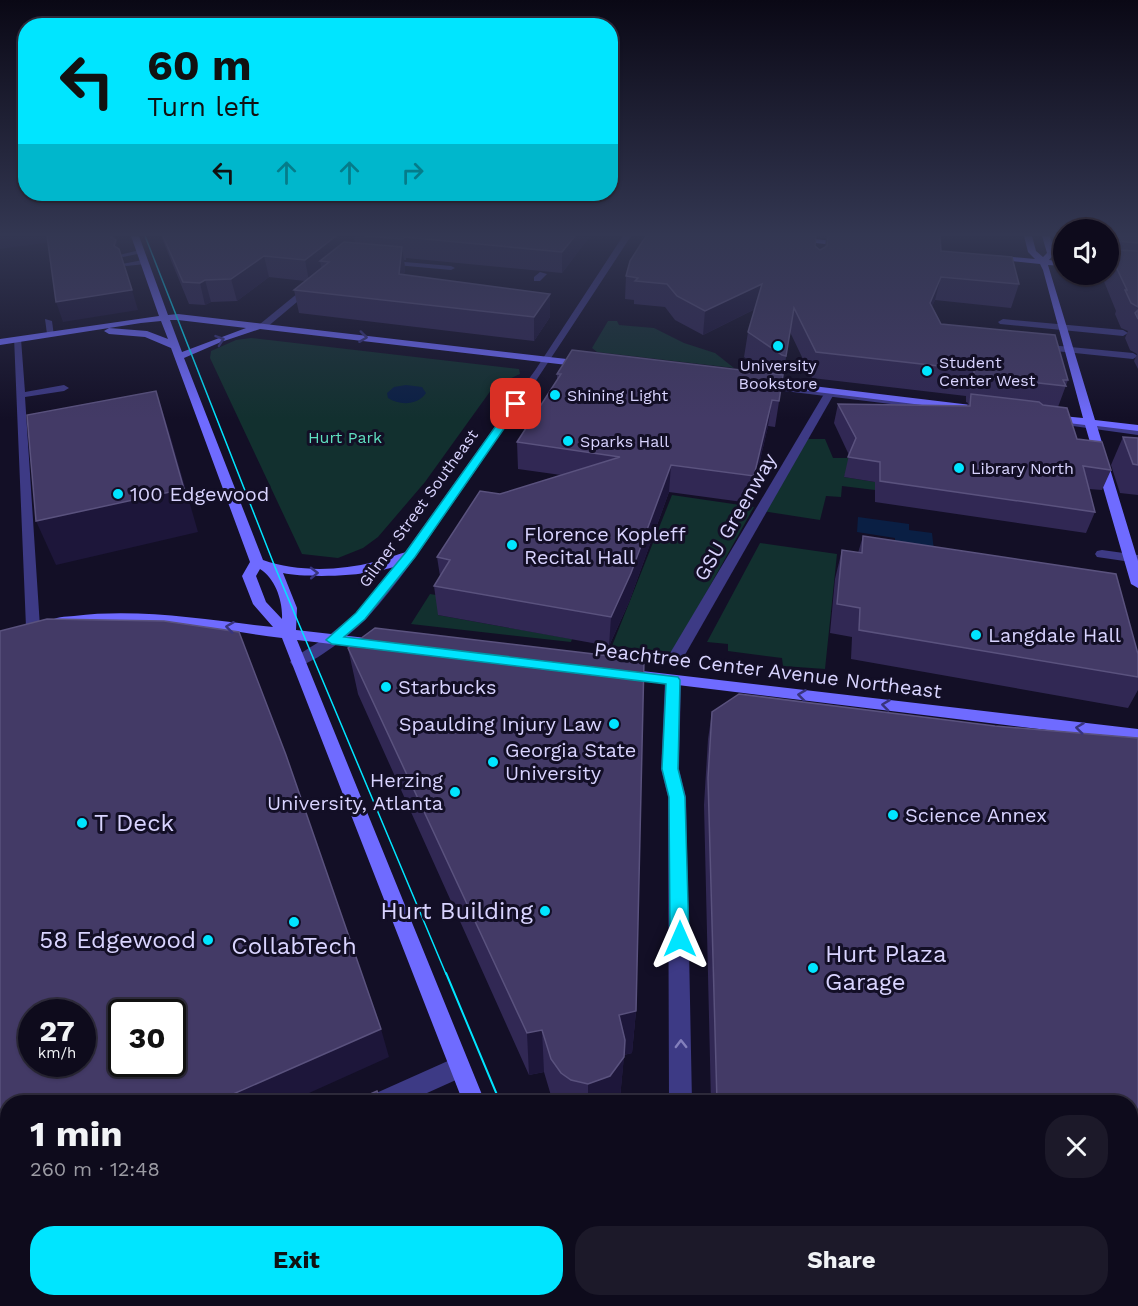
<!DOCTYPE html>
<html lang="en">
<head>
<meta charset="utf-8">
<style>
  body { margin:0; font-family:"Work Sans",sans-serif; background:#1c1929; color:#f1f3f6; height:100vh; display:flex; flex-direction:column; font-size:22px; white-space:nowrap }
  * { box-sizing:border-box; margin:0 }
  p { font-size:20px; color:#9b9ba3 }
  .icon { flex:none; width:33px; height:33px; fill:none; stroke:currentColor; stroke-width:2; stroke-linecap:round; stroke-linejoin:round }
  .map { position:relative; flex:1; overflow:hidden }
  .drawer { position:absolute; left:0px; top:1095px; width:1138px; height:212px; display:flex; flex-direction:column; background:#0e0b1c; border-radius:24px 24px 0 0; box-shadow:0 2px 4px #0004,0 0 0 2px #2e2b3b }
  .drawer>* { flex:none }
  .hud { position:absolute; left:18px; top:18px; width:600px; height:183px; border-radius:24px; box-shadow:0 2px 4px #0004,0 0 0 2px #2e2b3b; background:#00e5ff; color:#111; overflow:hidden }
  .buttons { position:absolute; left:1053px; top:219px; display:grid; gap:12px }
  .buttons a { display:grid; place-items:center; width:66px; height:66px; border-radius:50%; background:#0e0b1c; box-shadow:0 2px 4px #0004,0 0 0 2px #2e2b3b; font-size:30px }
  .speed { position:absolute; left:18px; top:999px; display:flex; gap:12px; font-size:30px; font-weight:700; text-align:center }
  .speed>* { display:grid; place-content:center; width:78px; height:78px; border-radius:50%; background:#0e0b1c; box-shadow:0 2px 4px #0004,0 0 0 2px #2e2b3b; line-height:1 }
  .speed small { font-size:15px; font-weight:400 }
  .speed .limit { border:3px solid #111; border-radius:9px; background:#fff; color:#111 }
  .pin { position:absolute; display:grid; place-items:center; width:51px; height:51px; color:#fff; margin:-26px; border-radius:12px; box-shadow:0 3px 9px #0006 }
  .me { position:absolute; width:66px; margin:-33px; rotate:0deg; stroke-linejoin:round; filter:drop-shadow(0 0 4px #0008) }
  .turn { display:flex; align-items:center; gap:21px; height:126px; padding:0 30px; font-size:27px }
  .turn .icon { width:78px; height:78px; stroke-width:2.5 }
  .turn b { display:block; font-size:42px; line-height:51px }
  .lanes { display:flex; align-items:center; height:57px; padding:0 30px; background:#0003; justify-content:center; gap:30px; direction:ltr }
  .lanes .off { opacity:.35 }
  .round { display:grid; place-items:center; flex:none; width:63px; height:63px; border-radius:24px; background:#1c1929 }
  .head { display:flex; align-items:center; justify-content:space-between; height:102px; padding:0 30px }
  h1 { font-size:36px; font-weight:700; line-height:45px }
  .action { display:flex; gap:12px; margin-top:auto; padding:12px 30px }
  .action a { flex:1; height:69px; border-radius:24px; background:#00e5ff; color:#111; font-size:24px; font-weight:700; line-height:69px; text-align:center }
  .action a+a { background:#1c1929; color:#f1f3f6 }
  .map>svg:first-child { display:block }
</style>
</head>
<body>
<div class="map">
<svg width="1138" height="1306" viewBox="0 0 1138 1306">
  <rect width="100%" height="100%" fill="#130f26"/>
  <g fill="#12302f">
    <path d="M608,321H617L619,325L654,328L684,343L715,353L734,368L597,352L592,348Z"/>
    <path d="M251,338L519,369L520,374L494,386L425,482L378,537L363,548L338,558L302,554L210,358L211,351L236,340Z"/>
    <path d="M804,439H825L833,458H851L844,477L875,482V490L842,486L841,497L826,496L820,520L762,511Z"/>
    <path d="M672,495L754,507L673,652L612,646Z"/>
    <path d="M760,543L837,554L825,669L783,666L782,658L728,651V644L707,642Z"/>
    <path d="M430,594L448,597L438,615L572,639L571,642L411,624Z"/>
  </g>
  <g fill="#0a1f44">
    <path d="M406,385L422,387L426,393C418,405 400,406 388,398L387,393L394,387Z"/>
    <path d="M858,517L909,524V530L932,533L934,551L895,546V538L857,532Z"/>
  </g>
  <g fill="none" stroke-linecap="round" stroke-linejoin="round">
    <g fill="#3d3a85" fill-rule="evenodd">
      <path d="M140,250L144,252L142,253L123,257L119,255Z"/>
      <path d="M143,260L147,262L146,264L126,266L122,264Z"/>
      <path d="M382,260L451,266L455,268L451,270L385,264L381,262Z"/>
      <path d="M540,272L547,274L540,281H534V277Z"/>
      <path d="M45,319L52,321L54,336L47,334Z"/>
      <path d="M14,337L21,339L25,392L64,385L69,388L64,391L25,397L40,627L33,631L26,627Z"/>
      <path d="M763,383L940,404L945,407L940,410L760,388V384Z"/>
      <path d="M1054,418L1138,429V435L1051,423L1049,421Z"/>
    </g>
    <g fill="#3d3a85" fill-rule="evenodd">
      <path d="M623,236H631C577,319 523,401 467,483C435,528 405,576 367,618C356,630 308,670 293,666L290,662L293,658L327,637L356,613L405,552L536,369Z"/>
      <path d="M309,284L316,286L266,328H260V324Z"/>
      <path d="M1003,319L1123,330L1128,333L1123,336L1000,324L998,322Z"/>
      <path d="M1039,344L1133,353L1138,356L1133,359L1036,349V345Z"/>
      <path d="M829,391L834,394L682,660L674,665L669,664L666,660L824,394Z"/>
      <path d="M1102,550L1138,555V563L1097,557L1095,554L1097,551Z"/>
      <path d="M673,675L678,676L681,680L679,769L686,797L692,1102H669L668,797L661,769L665,680L668,676Z"/>
      <path d="M459,1056L467,1059L470,1067L467,1075L407,1102H371L374,1094Z"/>
      <path d="M646,1299H677L674,1306H643Z"/>
    </g>
    <g fill="#6f6bff" fill-rule="evenodd">
      <path d="M131,236H139L168,315L178,314L584,361L589,364L584,367L260,329L221,342L184,358L263,560C297,572 339,571 374,562C386,559 398,554 410,551L417,555C395,577 312,579 283,573L297,608L296,630L375,639L382,644L375,649L297,640L485,1102H463L282,638C218,630 152,616 88,624C77,625 56,632 49,623C54,616 66,617 74,616C141,608 206,620 273,627L253,604L242,576L250,562L171,348L145,337L109,334L104,331L109,328L147,331L168,339L161,321L141,323L0,345V339L159,316ZM170,320H178L246,328L182,352ZM260,569C275,578 283,601 282,619L266,602L256,576Z"/>
      <path d="M750,236H784L844,242L848,244L844,246Z"/>
      <path d="M1024,236H1032L1036,251L1043,257L1047,253L1042,236H1050L1055,253L1049,260L1064,262V266L1048,265L1095,420L1138,425V431L1097,426L1138,561V588L1131,584L1085,425L1052,421L1047,418L1052,415L1083,418L1043,270L1040,264L993,259L989,257L993,255L1035,259L1028,252Z"/>
      <path d="M763,380L971,405L976,408L971,411L759,385V381Z"/>
      <path d="M625,669L1138,729V741L620,678L617,674L620,670Z"/>
      <path d="M544,1299H570L573,1306H547Z"/>
    </g>
    <path stroke="#00e5ff" stroke-width="1.5" d="M145,236L275,567L446,974"/>
    <g stroke="#00e5ff" stroke-width="2">
      <path d="M446,973L500,1102"/>
      <path d="M587,1299L590,1306"/>
    </g>
  </g>
  <g fill="#312854" fill-rule="evenodd">
    <path d="M161,236H590L562,273L406,258V260H404L405,268L404,275L550,317L534,341L299,313L294,290L305,281L269,277L237,301L211,302L205,305L189,304Z"/>
    <path d="M646,236H940L941,251L1019,284L1011,308L935,300L932,306L941,324L1068,380L1058,407L1077,439L1111,470L1102,490L1089,489L1095,512L1086,533L875,502V482L844,477L849,455L834,423L838,404L967,406L968,403L966,402V396L812,378L790,332L775,427L768,426L750,503L669,492L629,602L609,646L438,615L434,586L440,576L437,557L500,494L561,475L518,469L517,442L557,380V374L767,373L744,357L748,332L755,309L703,335L675,320L665,307L634,304V300L625,299L626,276ZM816,237L826,238L825,247L820,250L815,246Z"/>
    <path d="M1108,236H1138V369L1134,361L1137,354L1130,350L1125,338L1128,331L1121,328L1115,314L1116,311L1101,274H1108Z"/>
    <path d="M1123,437L1138,438V495L1120,493L1111,465Z"/>
    <path d="M863,536L1138,654V690L1128,708L851,659L852,637L830,633L835,579L842,550L858,553Z"/>
    <path d="M348,648L636,1011L632,1053L624,1055L620,1098L617,1102H555L552,1099L544,1072L529,1075L358,694Z"/>
    <path d="M739,694L995,726L1138,738V1306H716V1299H1131V1102H711L704,805L708,739L712,712Z"/>
  </g>
  <g fill="#1d163a">
    <path d="M0,236H50L52,242L0,249Z"/>
    <path d="M112,236H115L122,259L120,265L111,237Z"/>
    <path d="M336,236H354L355,244L329,262L320,261L322,271L309,281L305,260Z"/>
    <path d="M575,236H590L562,273V252Z"/>
    <path d="M402,247L405,268L401,296L399,274Z"/>
    <path d="M264,256L269,277L237,301L231,279Z"/>
    <path d="M941,277L935,300L924,327L930,303Z"/>
    <path d="M205,280L211,302L205,305L200,283Z"/>
    <path d="M762,284L759,307L703,335L705,311Z"/>
    <path d="M132,290L138,310L63,322L56,302Z"/>
    <path d="M550,294V317L534,341V317Z"/>
    <path d="M156,391L169,431L198,532L56,565L36,521Z"/>
    <path d="M772,400L768,426L750,503L754,476Z"/>
    <path d="M671,465L669,492L629,602L609,646L611,617Z"/>
    <path d="M636,1011L632,1053L615,1057L619,1015Z"/>
    <path d="M381,1029L389,1057L289,1102H215Z"/>
    <path d="M542,1030L544,1072L529,1075L527,1033Z"/>
    <path d="M624,1057L620,1098L617,1102H588V1084Z"/>
    <path d="M8,1193V1228L0,1231V1196Z"/>
  </g>
  <g fill="#433a66" stroke="#5a527e" stroke-width="1.5" fill-rule="evenodd">
    <path d="M47,236H112L111,237L116,240L114,246L119,249L132,290L56,302Z"/>
    <path d="M163,236H336L305,260L264,256L231,279L205,280L200,283L183,282Z"/>
    <path d="M365,236H575L562,252L404,237L403,239Z"/>
    <path d="M646,236H816L815,246L820,250L827,246L828,236H940L941,251L1012,257L1019,284L941,277L930,303L941,324L1055,335L1068,380H1063L1066,386L974,376V370L816,352L794,308L786,356L782,355L748,332L762,284L705,311L677,296L667,284L635,281L638,278L626,276L630,261Z"/>
    <path d="M1108,236H1138V243L1117,241L1114,244L1116,250L1138,251V307L1131,303L1125,290H1127L1108,250Z"/>
    <path d="M344,242L402,247L399,274L550,294L534,317L294,290L329,262L320,261Z"/>
    <path d="M1138,310V319L1135,313Z"/>
    <path d="M572,350L783,375L779,401L772,400L754,476L671,465L631,573L611,617L434,586L450,560L437,557L480,491L500,494L620,457L517,442L561,374H557Z"/>
    <path d="M156,391L184,489L36,521L27,415Z"/>
    <path d="M971,394L1039,402L1043,405L1067,408L1077,439L1102,442L1111,470L1083,466L1095,512L880,481V462L848,457L856,438L838,404L970,406Z"/>
    <path d="M1123,437L1138,438V465L1133,464Z"/>
    <path d="M863,536L1116,574L1138,654V677L859,630L860,608L837,604L842,550L862,553Z"/>
    <path d="M47,619L164,621L239,632L286,755L381,1029L215,1102H8V1193L0,1196V631ZM32,1012H82V1064H32ZM122,1012H172V1064H122Z"/>
    <path d="M375,628L644,660L636,1011L619,1015L625,1040L624,1057L610,1076L588,1084L571,1080L561,1073L551,1059L542,1030L527,1033L348,648Z"/>
    <path d="M739,694L995,726L1138,738V1306H723V1299H1131V1102H717L708,778L712,712Z"/>
    <path d="M377,1091L381,1102H352Z"/>
    <path d="M8,1240V1299H446L448,1306H0V1251Z"/>
  </g>
  <defs><path id="oneway-chevron" d="M-2-3.5L2.5 0L-2 3.5" fill="none" stroke-width="1.6" stroke-linecap="round" stroke-linejoin="round" transform="scale(1.5)"/></defs>
  <g stroke="#38347d">
    <use href="#oneway-chevron" transform="translate(363 337) rotate(7)"/>
    <use href="#oneway-chevron" transform="translate(220 340) rotate(-19)"/>
    <use href="#oneway-chevron" transform="translate(314 573) rotate(-1)"/>
    <use href="#oneway-chevron" transform="translate(230 627) rotate(-173)"/>
    <use href="#oneway-chevron" transform="translate(802 695) rotate(-173)"/>
    <use href="#oneway-chevron" transform="translate(886 705) rotate(-173)"/>
    <use href="#oneway-chevron" transform="translate(1080 728) rotate(-173)"/>
  </g>
  <use stroke="#837fbc" href="#oneway-chevron" transform="translate(681 1044) rotate(-91)"/>
  <linearGradient id="sky" x2="0" y2="1"><stop stop-color="#0a0815"/><stop offset="0.56" stop-color="#333752"/><stop offset="1" stop-color="#333752" stop-opacity="0"/></linearGradient>
  <rect width="1138" height="419" fill="url(#sky)"/>
  <path fill="#00e5ff" stroke="#0095a6" stroke-width="1.5" d="M513,402L521,404L415,557L365,619L344,637L678,677L680,680L678,769L685,797L689,939L686,945L680,948L673,945L670,939L669,797L662,769L666,684L332,644L326,640L356,613L406,552Z"/>
  <g fill="#00e5ff" stroke="#130f26" stroke-width="2">
    <circle cx="778" cy="346" r="6"/>
    <circle cx="927" cy="371" r="6"/>
    <circle cx="555" cy="395" r="6"/>
    <circle cx="568" cy="441" r="6"/>
    <circle cx="959" cy="468" r="6"/>
    <circle cx="118" cy="494" r="6"/>
    <circle cx="512" cy="545" r="6"/>
    <circle cx="976" cy="635" r="6"/>
    <circle cx="386" cy="687" r="6"/>
    <circle cx="614" cy="724" r="6"/>
    <circle cx="493" cy="762" r="6"/>
    <circle cx="455" cy="792" r="6"/>
    <circle cx="893" cy="815" r="6"/>
    <circle cx="82" cy="823" r="6"/>
    <circle cx="545" cy="911" r="6"/>
    <circle cx="294" cy="922" r="6"/>
    <circle cx="208" cy="940" r="6"/>
    <circle cx="813" cy="968" r="6"/>
  </g>
  <g text-anchor="middle" stroke-width="6" stroke-linejoin="round" paint-order="stroke">
    <g font-size="16" fill="#d9d4ff" stroke="#130f26" text-anchor="start">
      <text x="939" y="368">Student<tspan x="939" dy="18">Center West</tspan></text>
      <text x="778" y="371" text-anchor="middle">University<tspan x="778" dy="18">Bookstore</tspan></text>
      <text x="567" y="401">Shining Light</text>
      <text x="580" y="447">Sparks Hall</text>
      <text x="971" y="474">Library North</text>
    </g>
    <g font-size="16" fill="#5fe0c0" stroke="#130f26">
      <text x="345" y="443">Hurt Park</text>
    </g>
    <g font-size="16" fill="#d9d4ff" stroke="#130f26">
      <text transform="translate(418 508) rotate(-54)" y="6">Gilmer Street Southeast</text>
    </g>
    <g font-size="20" fill="#d9d4ff" stroke="#130f26" text-anchor="start">
      <text x="130" y="501">100 Edgewood</text>
      <text x="524" y="541">Florence Kopleff<tspan x="524" dy="23">Recital Hall</tspan></text>
      <text x="988" y="642">Langdale Hall</text>
      <text x="398" y="694">Starbucks</text>
      <text x="602" y="731" text-anchor="end">Spaulding Injury Law</text>
      <text x="505" y="757">Georgia State<tspan x="505" dy="23">University</tspan></text>
      <text x="443" y="787" text-anchor="end">Herzing<tspan x="443" dy="23">University, Atlanta</tspan></text>
      <text x="905" y="822">Science Annex</text>
    </g>
    <g font-size="20" fill="#d9d4ff" stroke="#130f26">
      <text transform="translate(735 517) rotate(-60)" y="7">GSU Greenway</text>
      <text transform="translate(768 670) rotate(7)" y="7">Peachtree Center Avenue Northeast</text>
    </g>
    <g font-size="24" fill="#d9d4ff" stroke="#130f26" text-anchor="start">
      <text x="94" y="831">T Deck</text>
      <text x="533" y="919" text-anchor="end">Hurt Building</text>
      <text x="196" y="948" text-anchor="end">58 Edgewood</text>
      <text x="294" y="954" text-anchor="middle">CollabTech</text>
      <text x="825" y="962">Hurt Plaza<tspan x="825" dy="28">Garage</tspan></text>
    </g>
  </g>
</svg>
<div class="buttons">
<a><svg class="icon" aria-label="sound" viewBox="0 0 24 24"><path d="M4 9h4l5-4v14l-5-4H4zM17 9q2 3 0 6"/></svg></a>
</div>
<div class="speed"><div>27<small>km/h</small></div><div class="limit">30</div></div>
<div class="pin" style="left:516px;top:404px;background:#d93025"><svg class="icon" aria-label="arrive" viewBox="0 0 24 24"><path d="M6 21V4h12l-3 4 3 4H6"/></svg></div>
<svg class="me" style="left:680px;top:939px" viewBox="-20 -20 40 40"><path d="M0-17L14 15 0 8-14 15z" fill="#00e5ff" stroke="#fff" stroke-width="4"/></svg>
<div class="hud">
<div class="turn"><svg class="icon" aria-label="left" viewBox="0 0 24 24"><path d="M17 20v-9H6M10 6l-5 5 5 5"/></svg><div><b>60 m</b>Turn left</div></div>
<div class="lanes"><svg class="icon" aria-label="left" viewBox="0 0 24 24"><path d="M17 20v-9H6M10 6l-5 5 5 5"/></svg><svg class="icon off" aria-label="ahead" viewBox="0 0 24 24"><path d="M12 20V5M6 11l6-6 6 6"/></svg><svg class="icon off" aria-label="ahead" viewBox="0 0 24 24"><path d="M12 20V5M6 11l6-6 6 6"/></svg><svg class="icon off" aria-label="right" viewBox="0 0 24 24"><path d="M7 20v-9h11M14 6l5 5-5 5"/></svg></div>
</div>
<section class="drawer">
<div class="head"><div><h1>1 min</h1><p>260 m · 12:48</p></div><a class="round"><svg class="icon" aria-label="close" viewBox="0 0 24 24"><path d="M6 6l12 12M18 6L6 18"/></svg></a></div>
<div class="action"><a>Exit</a><a>Share</a></div>
</section>
</div>
</body>
</html>
